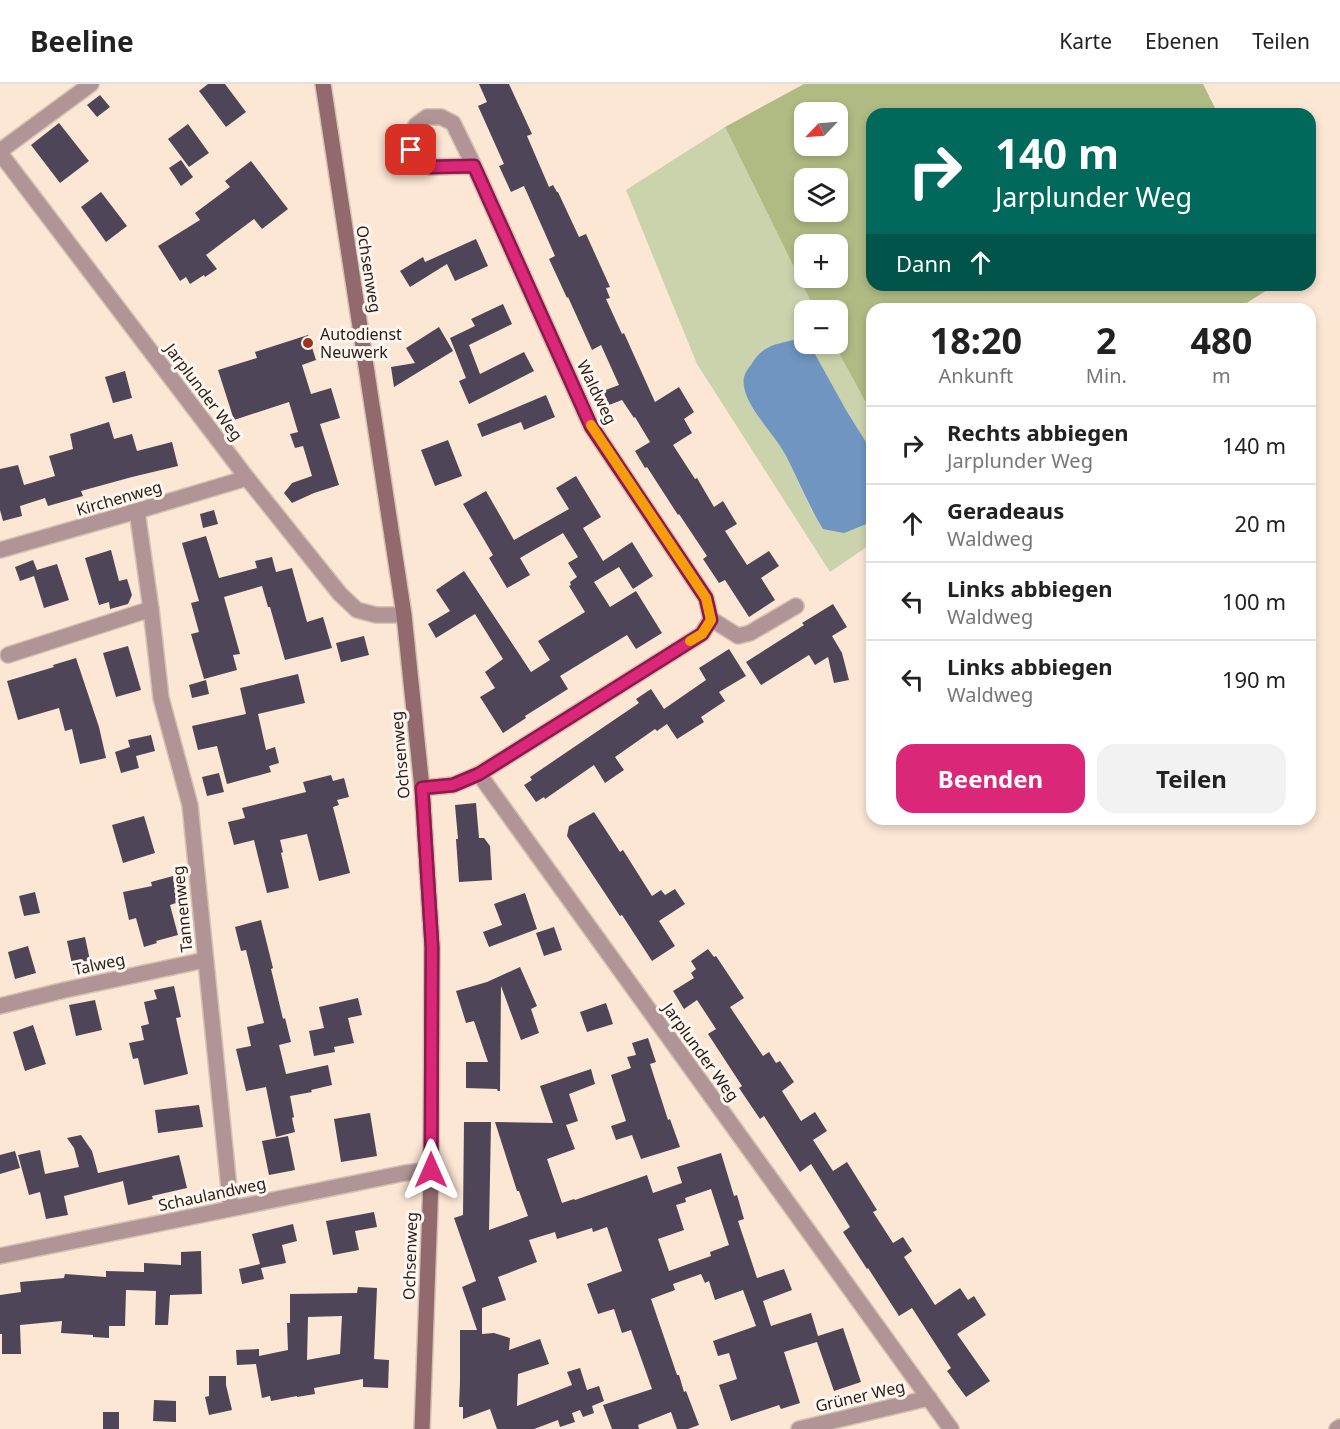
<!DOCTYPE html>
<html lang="de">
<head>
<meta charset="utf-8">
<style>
  body { margin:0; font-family:"Noto Sans",sans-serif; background:#f2f2f2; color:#222; height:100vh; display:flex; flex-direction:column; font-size:22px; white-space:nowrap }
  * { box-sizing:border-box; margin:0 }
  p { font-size:20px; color:#767676 }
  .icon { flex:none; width:33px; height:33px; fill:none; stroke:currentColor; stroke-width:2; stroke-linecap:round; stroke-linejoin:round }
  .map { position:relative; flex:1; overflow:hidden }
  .panel { position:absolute; left:866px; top:219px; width:450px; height:522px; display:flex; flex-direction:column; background:#fff; border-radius:18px; box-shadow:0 3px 9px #0003 }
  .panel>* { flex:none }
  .banner { position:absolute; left:866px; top:24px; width:450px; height:183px; border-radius:18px; box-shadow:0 3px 9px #0003; background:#00695c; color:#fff; overflow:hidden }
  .needle { width:39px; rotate:245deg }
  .tools { position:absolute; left:794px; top:18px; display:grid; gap:12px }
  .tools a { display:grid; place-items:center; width:54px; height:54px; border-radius:12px; background:#fff; box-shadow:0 3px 9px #0003; font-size:30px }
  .pin { position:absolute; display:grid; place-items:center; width:51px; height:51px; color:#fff; margin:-26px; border-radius:12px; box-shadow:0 3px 9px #0006 }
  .me { position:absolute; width:66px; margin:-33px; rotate:0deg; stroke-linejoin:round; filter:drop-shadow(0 0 4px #0008) }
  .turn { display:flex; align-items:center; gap:21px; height:126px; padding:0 30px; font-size:27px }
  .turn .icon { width:78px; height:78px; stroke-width:2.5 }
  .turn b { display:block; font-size:42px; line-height:51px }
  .then { display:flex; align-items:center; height:57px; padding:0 30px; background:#0003; gap:12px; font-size:22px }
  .eta { display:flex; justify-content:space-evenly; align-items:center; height:102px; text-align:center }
  .eta b { font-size:36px; font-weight:700; line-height:42px }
  .action { display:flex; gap:12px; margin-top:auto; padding:12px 30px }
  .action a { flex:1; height:69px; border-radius:18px; background:#db2777; color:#fff; font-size:24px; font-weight:700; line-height:69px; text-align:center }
  .action a+a { background:#f2f2f2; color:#222 }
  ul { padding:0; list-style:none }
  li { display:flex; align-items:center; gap:18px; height:78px; padding:0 30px; border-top:2px solid #e0e0e0 }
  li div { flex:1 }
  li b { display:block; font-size:22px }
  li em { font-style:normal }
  header { display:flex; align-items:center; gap:36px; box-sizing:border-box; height:84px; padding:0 30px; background:#fff; border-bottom:2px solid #e0e0e0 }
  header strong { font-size:28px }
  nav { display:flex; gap:33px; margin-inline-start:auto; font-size:21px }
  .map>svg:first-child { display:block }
</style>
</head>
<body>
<header>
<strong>Beeline</strong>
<nav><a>Karte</a><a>Ebenen</a><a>Teilen</a></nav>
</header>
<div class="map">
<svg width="1340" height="1345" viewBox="0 0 1340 1345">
  <rect width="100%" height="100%" fill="#fce6d4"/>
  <path fill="#cad3ac" d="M725,43L815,226H804V260H834L871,328V366L846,326L744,292L745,307L752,321L784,368L812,427L869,439L871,437V460L830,488L697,280L626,106Z"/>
  <path fill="#b0bb84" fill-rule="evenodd" d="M804,0H1203L1218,30H872V201H1275L1237,225H872L871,328L834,260H837V226H815L725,43ZM804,28H837V62H804ZM804,94H837V128H804ZM804,160H837V194H804Z"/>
  <path fill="#7095c0" d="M793,256L811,263L846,326L871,366V437L869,439L844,449L823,445C808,421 798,395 785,370C774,349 739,317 744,293C745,289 748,284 751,281C762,262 773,261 793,256Z"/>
  <g fill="#4f4558" fill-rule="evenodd">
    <path d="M208,0H225L246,28L226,43L199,7Z"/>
    <path d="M479,0H509L532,50L527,52L549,103L553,101L557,108H558L579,153L586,150L610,203L606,204L610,214L606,215L622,250L624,249L655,318L679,303L694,328L684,335L692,349L673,361L695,395L697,394L714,423L723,417L737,440L725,447L747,481L769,467L779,482L761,494L775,516L749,533L725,496L719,499L703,475L707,472L679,430L678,431L647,383L645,384L635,367L650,358L635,333L634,334L622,316L609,321L603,307L619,301L601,261L592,266L568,213L567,214L549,175L555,172L524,102L511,108L499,82L504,80L478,22L487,18Z"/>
    <path d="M100,11L110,23L97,33L87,21Z"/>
    <path d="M59,39L89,77L60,99L31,61Z"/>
    <path d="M188,40L209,69L189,83L168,55Z"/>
    <path d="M181,76L193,93L181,102L169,84Z"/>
    <path d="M251,77L288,125L262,145L254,135L206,171L217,185L205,193L204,191L190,200L186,193L180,197L158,162L200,136L195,129L230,103L225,97Z"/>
    <path d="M101,108L127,142L106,158L81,123Z"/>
    <path d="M476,155L488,182L455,197L447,180L410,203L400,187L423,173L425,178Z"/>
    <path d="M503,220L512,240L469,261L480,290L524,268L534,287L469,320L459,297L466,294L450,254L475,242L471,235Z"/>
    <path d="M439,243L453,267L394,303L391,283L415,279L406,264Z"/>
    <path d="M308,251L316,276L302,281L311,310L331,304L340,334L320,340L339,401L314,409L292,419L284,409L292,399L312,392L303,362L295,364L290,350L298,348L289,318L234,336L218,286L257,274L255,268Z"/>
    <path d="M125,287L132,314L113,319L105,293Z"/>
    <path d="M546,311L555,333L524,346L521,338L482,353L477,340Z"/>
    <path d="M109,338L114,355L132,350L137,367L172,358L178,382L132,393L81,407L83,412L48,422L45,414L20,422L22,432L3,437L0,426V385L18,381L24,401L55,392L49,372L73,365L70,350Z"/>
    <path d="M448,356L462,392L435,402L421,366Z"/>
    <path d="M576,392L601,433L583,444L603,477L632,458L653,492L633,505L619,483L594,498L610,523L636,507L662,549L636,565L627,551L560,592L568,605L525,632L526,634L503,649L480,613L495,604L485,588L503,575L475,530L436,554L428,540L450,527L436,506L464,487L531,588L550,576L538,557L585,528L569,502L571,501L570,498L577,493L568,479L578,473L563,449L520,474L530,491L507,504L489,474L493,471L463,420L486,407L514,456L569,425L556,404Z"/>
    <path d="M214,426L218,440L203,444L200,430Z"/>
    <path d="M206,452L219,494L257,484L255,477L272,473L276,488L292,484L307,538L323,533L332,564L285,576L270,523H268L262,502L224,513L240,570L233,571L237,586L204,595L191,550L199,548L191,519L199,517L182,459Z"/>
    <path d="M111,466L119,497L127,495L132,511L128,520L110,525L109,518L99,521L85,474Z"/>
    <path d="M33,476L37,486L57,480L69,516L44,524L34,492L20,497L15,483Z"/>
    <path d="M833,520L847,543L832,552L842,569L849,596L834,599L828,573L815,581L809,571L761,601L746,578L804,541L802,539Z"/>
    <path d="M364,552L369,571L341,578L336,559Z"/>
    <path d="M128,562L141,606L116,613L103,569Z"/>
    <path d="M729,565L746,592L719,608L725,617L701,633L704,638L677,655L667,640L657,647L655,645L615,673L624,686L605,699L594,681L545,715L544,713L536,718L524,701L532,696L530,693L639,619L636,615L651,605L664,625L706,596L699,584Z"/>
    <path d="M76,574L99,643L106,674L80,680L72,645L65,647L59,624L18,636L7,597L54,583L53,581Z"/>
    <path d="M298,590L305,619L258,630L266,666L275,663L279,679L269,682L271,688L227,700L217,662L198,666L192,642L246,630L240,604Z"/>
    <path d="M206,596L209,610L192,614L189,601Z"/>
    <path d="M151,651L155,667L136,672L139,684L121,689L115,668L130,663L128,656Z"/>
    <path d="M219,689L224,708L207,712L202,693Z"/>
    <path d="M331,691L333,697L344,694L349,713L337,716L339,721L333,723L350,789L319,797L307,750L280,756L283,768L281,769L289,804L267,809L254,756L234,761L228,738L245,734L242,724L306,708L303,698Z"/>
    <path d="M476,719L479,754H484L490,762L492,796L459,798L456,755H458L455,721Z"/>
    <path d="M594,728L620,768L623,766L652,812L661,806L665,811L675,805L685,820L659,837L675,862L652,877L622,831L620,832L567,752L569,742Z"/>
    <path d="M144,732L155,769L123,779L112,741Z"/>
    <path d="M173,792L179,818L170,821L178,851L156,857L157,859L144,863L136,834L129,836L123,808L152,802L151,798Z"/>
    <path d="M35,808L40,829L24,832L19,812Z"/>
    <path d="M525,809L537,845L489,863L483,848L502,841L494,820Z"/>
    <path d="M261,836L273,884L271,885L283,935L285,934L291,958L279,961L286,990L328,981L332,1001L311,1006L312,1008L290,1012L294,1033L292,1034L295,1048L276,1053L266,1003L246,1007L236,965L251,962L247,943L264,939L246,866L241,867L235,843Z"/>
    <path d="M554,843L562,866L544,872L536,849Z"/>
    <path d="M85,853L91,881L73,885L67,857Z"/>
    <path d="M28,862L36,889L15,895L8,868Z"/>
    <path d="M708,865L714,873L716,872L744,914L730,923L763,972L769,968L776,979L780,977L794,998L782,1007L801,1037L815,1028L827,1047L813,1056L833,1087L847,1078L877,1126L873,1128L893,1159L903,1153L912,1167L904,1173L935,1221L960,1204L968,1216L974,1212L986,1231L957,1250L990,1297L966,1313L947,1287L951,1284L912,1224L899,1232L868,1184L867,1185L843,1148L850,1143L811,1080L800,1088L764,1032L760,1035L739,1004L742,1002L708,950L716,945L697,916L684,925L673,907L694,894L691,889L696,885L691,877Z"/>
    <path d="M520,883L537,922L531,925L539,949L521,956L501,902L500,1007H498L497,1005L466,1004V978H488L474,937L466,939L456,907L487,898Z"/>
    <path d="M174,902L181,933L176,934L188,990L144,1001L138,974L133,975L129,959L144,956L141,942L149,940L144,918L157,915L154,906Z"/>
    <path d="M358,914L362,931L348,934L354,959L334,963L335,968L314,972L309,947L324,944L319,923Z"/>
    <path d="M95,916L102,946L76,952L69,921Z"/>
    <path d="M606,919L613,940L587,948L580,928Z"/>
    <path d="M33,941L46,980L25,987L13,948Z"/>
    <path d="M648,954L656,978L650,980L668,1036L670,1035L680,1063L641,1075L632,1051L616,1056L611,1042L626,1037L611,991L631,984L627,973L636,971L632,959Z"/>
    <path d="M591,985L595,1000L569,1010L578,1037L566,1041L575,1065L547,1075L562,1119L574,1115L575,1116L647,1091L653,1109L682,1099L677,1083L721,1069L734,1112L737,1111L744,1135L738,1137L757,1194L784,1185L792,1206L763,1217L771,1242L811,1229L818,1252L843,1244L861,1298L834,1307L817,1258L784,1268L800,1319L781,1325L779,1321L731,1337L719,1301L737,1295L729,1269L718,1272L713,1257L756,1242L743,1206L715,1216L709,1197L705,1199L701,1190L673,1200L675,1206L651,1215L677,1291H679L684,1308L686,1307L699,1341L688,1345H677L671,1328L638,1341L639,1345H612L603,1321L652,1305L631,1246L622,1249L614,1225L598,1230L587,1200L622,1187L607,1143L593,1148L592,1144L557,1155L555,1148L529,1156L537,1178L498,1193L506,1216L482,1224V1250L494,1249L510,1254L509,1266L540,1255L549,1280L518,1290L517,1322L572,1301L567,1288L580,1284L587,1306L599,1302L604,1317L592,1322L594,1329L583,1333L580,1326L572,1329L575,1338L560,1343L558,1336L534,1345H497L490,1325L463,1335V1323H459L460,1298V1246H477L462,1203L476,1197L454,1134L463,1131L464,1038H491L489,1146L528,1132L519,1107H517L495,1038L553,1039L540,1002ZM711,1105L729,1161L710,1168L711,1172L669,1187L658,1155L684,1146L676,1121L686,1118L685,1114Z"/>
    <path d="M199,1021L203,1043L158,1049L155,1026Z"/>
    <path d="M370,1029L377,1072L341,1078L334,1035Z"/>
    <path d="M81,1051L92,1067L98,1089L179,1071L187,1104L152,1112L153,1115L128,1121L123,1097L64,1112L68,1131L46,1135L40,1108L29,1111L18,1071L40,1066L45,1090L79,1083L74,1064L67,1054Z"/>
    <path d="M288,1052L295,1086L269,1091L262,1057Z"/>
    <path d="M15,1067L20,1084L0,1090V1071Z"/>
    <path d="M374,1128L377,1143L355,1147L359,1166L333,1171L326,1137Z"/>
    <path d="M293,1140L297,1157L282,1161L286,1179L261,1184L264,1195L242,1200L239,1185L260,1180L252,1150Z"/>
    <path d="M201,1167L202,1210L170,1211L168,1241H155L156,1207L126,1206L125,1242H109V1254L93,1253V1251L61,1249L62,1237L20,1241L21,1270H2V1250H0V1211L21,1208L20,1198L64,1194L65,1190L106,1193V1187L144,1188V1179L181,1181V1168Z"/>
    <path d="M358,1203L377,1204L374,1275L389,1276L388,1304L363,1303V1295L314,1304L315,1310L297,1313V1312L271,1317L270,1312L262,1314L256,1280L237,1281L236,1266L259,1265V1272L288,1266L287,1239H290V1210L357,1209ZM342,1232L340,1270L307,1276L308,1233Z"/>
    <path d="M209,1292H226V1301L232,1326L209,1331L205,1313L209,1312Z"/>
    <path d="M154,1316L176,1317V1338L153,1337Z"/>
    <rect x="103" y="1328" width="16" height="17"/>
  </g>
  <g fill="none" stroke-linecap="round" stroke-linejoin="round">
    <g stroke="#d5c2b2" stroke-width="18">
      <g id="minor">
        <path d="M0,67L91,0"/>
        <path d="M0,69L247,394L340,510L357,526L376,531H404"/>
        <path d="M474,82L430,83L418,77L411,66L410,53L416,41L427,33H441L453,39L474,82L591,342L706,514L711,535L702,550L479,690"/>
        <path d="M137,427L151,525L161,614L190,721L231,1124"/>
        <path d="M0,466L137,427L247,394"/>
        <path d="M711,535L738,552L750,549L796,522"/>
        <path d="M8,571L151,525"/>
        <path d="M422,704L453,701L479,690L951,1345"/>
        <path d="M0,922L65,906L205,876"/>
        <path d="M0,1172L405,1089L431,1086"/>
        <path d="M799,1345L929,1314"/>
        <path d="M1337,1345L1340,1343"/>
      </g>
    </g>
    <g stroke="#d5c2b2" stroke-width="18">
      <path id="secondary" d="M323,0L404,531L422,704L432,863L431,1096L422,1345"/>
    </g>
    <use href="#minor" stroke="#b09496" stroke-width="15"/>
    <use href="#secondary" stroke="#926a6d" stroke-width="15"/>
  </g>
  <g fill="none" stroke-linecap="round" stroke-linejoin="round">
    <g stroke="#8e194d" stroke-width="15">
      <path id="route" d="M411,66L418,77L430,83L474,82L591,342L706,514L711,536L702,550L479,690L453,701L422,704L432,863L431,1086"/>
    </g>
    <use href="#route" stroke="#db2777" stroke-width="10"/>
    <path stroke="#f59e0b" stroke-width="10" d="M591,341L706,514L711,536L702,550L690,557"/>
  </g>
  <circle fill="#9c331c" stroke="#fff6ef" stroke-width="2" cx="308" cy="259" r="6"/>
  <g text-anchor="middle" stroke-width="6" stroke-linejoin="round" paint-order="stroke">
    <g font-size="16" fill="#261e17" stroke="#fff6ef">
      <text transform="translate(369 185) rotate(81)" y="6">Ochsenweg</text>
      <text transform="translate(204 308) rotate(53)" y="6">Jarplunder Weg</text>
      <text transform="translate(597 308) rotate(64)" y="6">Waldweg</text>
      <text transform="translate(119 414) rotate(-16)" y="6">Kirchenweg</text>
      <text transform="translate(400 671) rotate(-95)" y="6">Ochsenweg</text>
      <text transform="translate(182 825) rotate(-96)" y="6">Tannenweg</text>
      <text transform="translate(99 880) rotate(-12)" y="6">Talweg</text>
      <text transform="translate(701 968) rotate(54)" y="6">Jarplunder Weg</text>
      <text transform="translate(212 1110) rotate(-12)" y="6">Schaulandweg</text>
      <text transform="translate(410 1172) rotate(-88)" y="6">Ochsenweg</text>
      <text transform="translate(860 1312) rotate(-13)" y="6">Grüner Weg</text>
    </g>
    <g font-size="16" fill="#261e17" stroke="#fff6ef" text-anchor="start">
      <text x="320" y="256">Autodienst<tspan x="320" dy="18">Neuwerk</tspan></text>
    </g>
  </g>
</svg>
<div class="tools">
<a><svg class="needle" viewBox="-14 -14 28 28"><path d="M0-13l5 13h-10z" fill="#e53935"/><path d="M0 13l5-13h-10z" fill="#767676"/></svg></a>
<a><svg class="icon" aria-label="layers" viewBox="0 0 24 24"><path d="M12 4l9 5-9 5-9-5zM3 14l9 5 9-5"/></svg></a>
<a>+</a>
<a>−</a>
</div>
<div class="pin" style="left:411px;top:66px;background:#d93025"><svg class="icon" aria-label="arrive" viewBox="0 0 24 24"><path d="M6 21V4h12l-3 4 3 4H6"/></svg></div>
<svg class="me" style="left:431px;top:1086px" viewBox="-20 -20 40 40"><path d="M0-17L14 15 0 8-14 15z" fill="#db2777" stroke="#fff" stroke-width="4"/></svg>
<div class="banner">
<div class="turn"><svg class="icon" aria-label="right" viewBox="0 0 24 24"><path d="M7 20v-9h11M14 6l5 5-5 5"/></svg><div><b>140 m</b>Jarplunder Weg</div></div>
<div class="then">Dann<svg class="icon" aria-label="ahead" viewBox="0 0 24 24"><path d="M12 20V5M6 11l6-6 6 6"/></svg></div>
</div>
<section class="panel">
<div class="eta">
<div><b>18:20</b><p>Ankunft</p></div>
<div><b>2</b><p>Min.</p></div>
<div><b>480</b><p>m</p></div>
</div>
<ul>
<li><svg class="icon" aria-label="right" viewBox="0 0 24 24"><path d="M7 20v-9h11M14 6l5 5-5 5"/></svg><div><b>Rechts abbiegen</b><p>Jarplunder Weg</p></div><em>140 m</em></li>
<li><svg class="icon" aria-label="ahead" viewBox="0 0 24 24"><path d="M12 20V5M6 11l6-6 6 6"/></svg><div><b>Geradeaus</b><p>Waldweg</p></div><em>20 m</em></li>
<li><svg class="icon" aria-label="left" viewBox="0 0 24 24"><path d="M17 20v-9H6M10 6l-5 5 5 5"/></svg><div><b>Links abbiegen</b><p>Waldweg</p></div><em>100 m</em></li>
<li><svg class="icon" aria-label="left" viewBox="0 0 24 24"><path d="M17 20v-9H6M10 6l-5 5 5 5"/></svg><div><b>Links abbiegen</b><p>Waldweg</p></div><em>190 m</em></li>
</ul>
<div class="action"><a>Beenden</a><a>Teilen</a></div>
</section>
</div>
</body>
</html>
